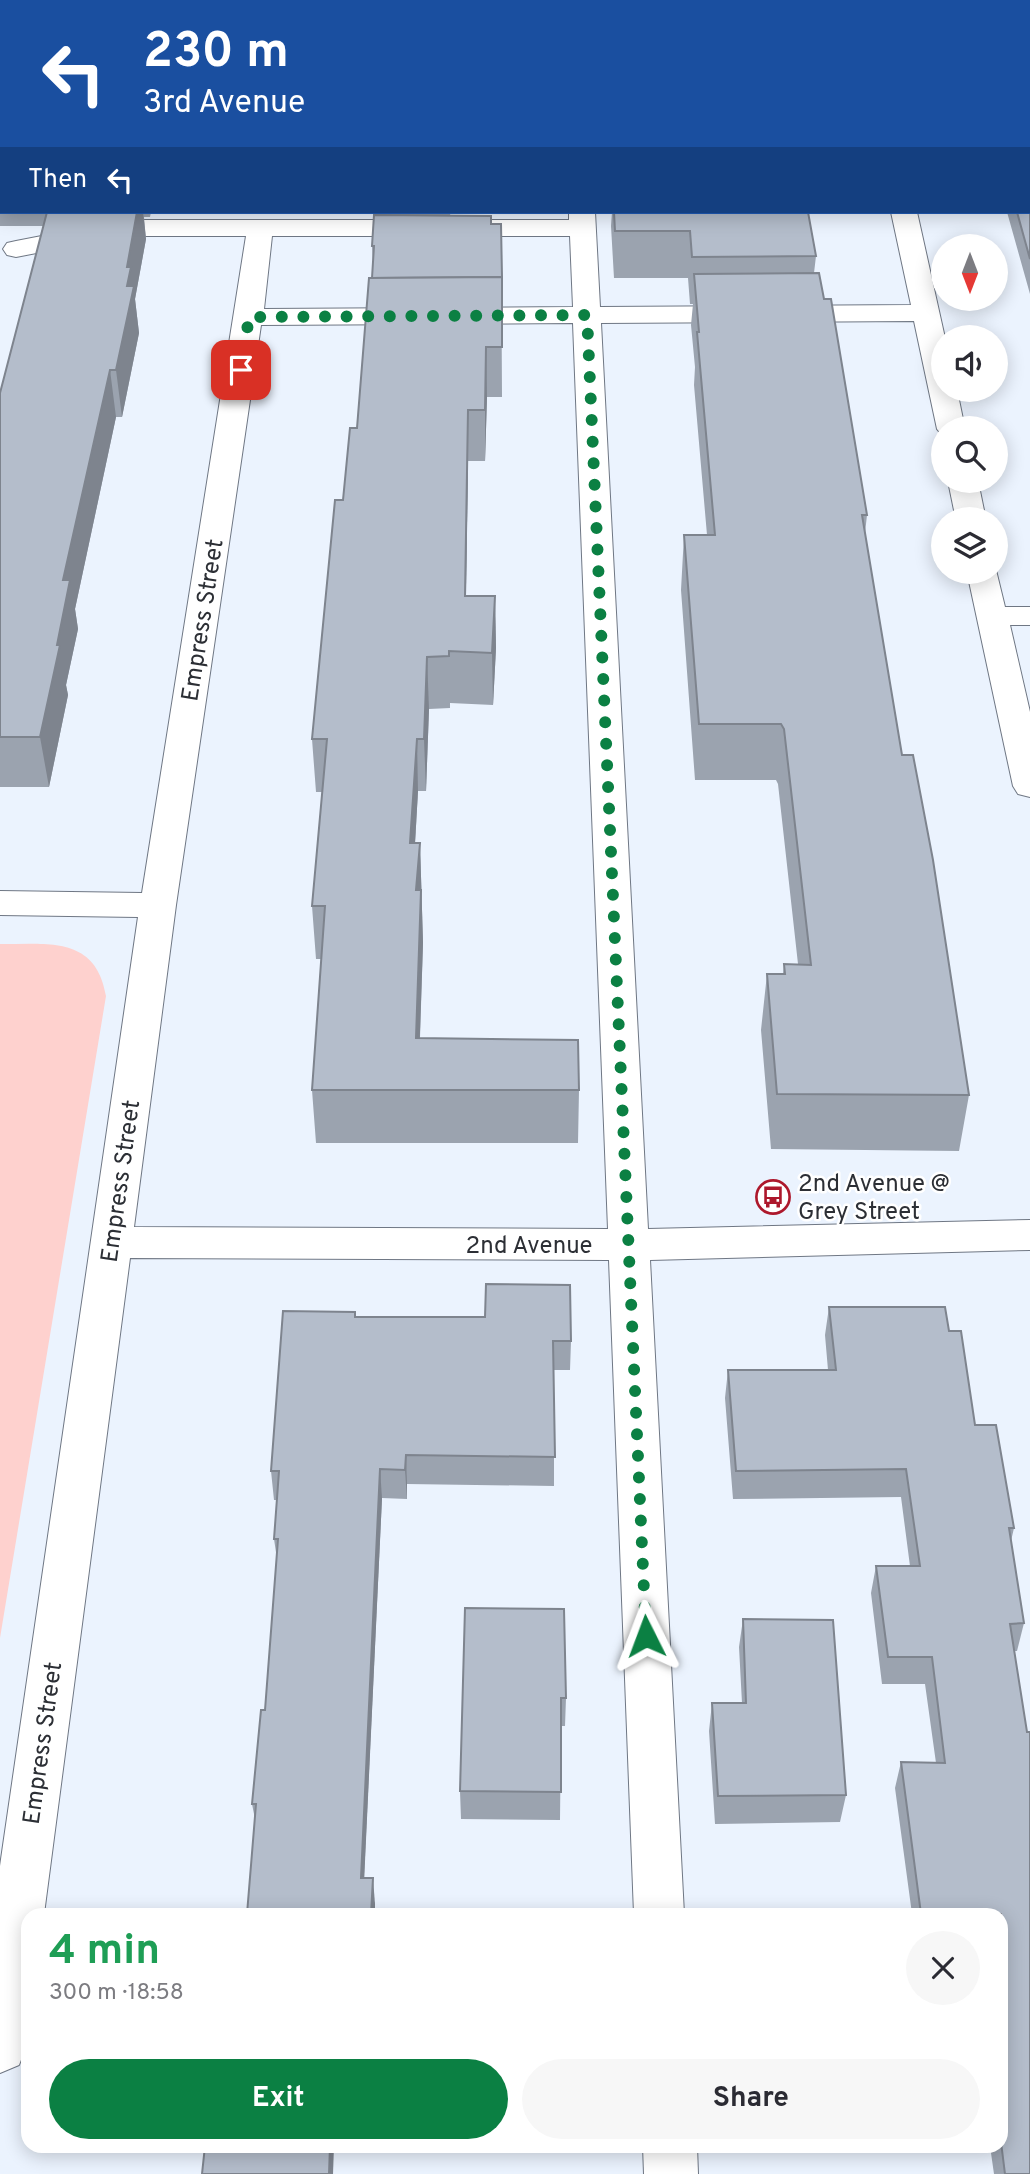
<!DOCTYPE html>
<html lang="en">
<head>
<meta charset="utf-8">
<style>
  body { margin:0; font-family:Overpass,sans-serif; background:#f7f7f7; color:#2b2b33; height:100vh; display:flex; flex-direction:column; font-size:26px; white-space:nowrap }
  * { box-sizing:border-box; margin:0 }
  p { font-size:23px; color:#7c7c81 }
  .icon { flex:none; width:38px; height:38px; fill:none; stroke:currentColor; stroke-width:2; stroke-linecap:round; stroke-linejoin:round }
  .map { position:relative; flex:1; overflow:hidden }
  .drawer { position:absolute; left:21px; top:1908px; width:987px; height:245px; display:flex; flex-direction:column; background:#fff; border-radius:21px; box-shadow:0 4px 18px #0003 }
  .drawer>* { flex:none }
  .hud { position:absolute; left:0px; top:0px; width:1031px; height:214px; box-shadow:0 4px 18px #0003; background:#1a4fa0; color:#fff; overflow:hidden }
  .needle { width:46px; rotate:180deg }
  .buttons { position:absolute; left:931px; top:234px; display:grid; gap:14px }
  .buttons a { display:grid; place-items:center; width:77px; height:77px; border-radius:50%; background:#fff; box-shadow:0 4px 18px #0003; font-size:35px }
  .pin { position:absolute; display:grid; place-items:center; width:60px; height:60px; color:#fff; margin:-30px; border-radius:14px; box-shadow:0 4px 10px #0006 }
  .me { position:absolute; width:77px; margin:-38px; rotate:357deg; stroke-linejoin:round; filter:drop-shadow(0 0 5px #0008) }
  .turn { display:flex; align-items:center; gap:24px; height:147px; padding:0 28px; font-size:32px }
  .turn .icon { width:91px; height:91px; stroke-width:2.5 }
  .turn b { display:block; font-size:49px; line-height:60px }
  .then { display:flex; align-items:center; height:66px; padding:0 28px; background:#0003; gap:14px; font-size:26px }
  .round { display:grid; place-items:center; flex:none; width:74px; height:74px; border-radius:37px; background:#f7f7f7 }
  .head { display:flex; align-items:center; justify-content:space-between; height:119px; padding:0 28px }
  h1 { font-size:42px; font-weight:700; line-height:52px; color:#1e9e55 }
  .button { display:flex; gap:14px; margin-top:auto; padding:14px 28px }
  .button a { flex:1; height:80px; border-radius:42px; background:#0b8043; color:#fff; font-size:28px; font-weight:700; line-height:80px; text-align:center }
  .button a+a { background:#f7f7f7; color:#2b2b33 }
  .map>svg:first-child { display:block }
</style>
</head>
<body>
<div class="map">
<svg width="1030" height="2174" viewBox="0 0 1030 2174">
  <rect width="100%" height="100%" fill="#ebf3fe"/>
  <path fill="#fed1ce" d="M0,944C49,944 96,936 106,996L0,1638Z"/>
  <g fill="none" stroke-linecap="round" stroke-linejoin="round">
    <g stroke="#6f7784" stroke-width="2">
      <g id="minor">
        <rect x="562" y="0" width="22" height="2"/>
        <path d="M847,0H869L870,2H848Z"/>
        <path d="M569,212H595L600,307L911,305L891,212H917L945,338L943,390H957L965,429H943V436L937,429L914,321L601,323L648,1229L1030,1220V1250L650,1260L684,1914H634L609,1260L130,1258L44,1914H28L26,2047L19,2065L0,2073V1866L138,917L0,915V891L142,893L246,236H124L16,257L7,255L3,249L7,243L16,241L124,220H569ZM272,236H570L573,307L264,309ZM573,323L608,1229L134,1227L176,905L261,325Z"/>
        <path d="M948,481H978L986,520H956Z"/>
        <path d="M996,570L1005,607H1030V625H1010L1030,712V797L1018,794L1013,786L967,572H996Z"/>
        <path d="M643,2146H697L698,2174H644Z"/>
      </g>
    </g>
    <use href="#minor" fill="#fff" fill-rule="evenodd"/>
  </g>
  <g fill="#9ba3af">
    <path d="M1030,56V294L1007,212H1029Z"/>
    <path d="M0,66H2V212H151L150,217H144L146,239L135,299L139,333L122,417H116L75,609L78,629L66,685L68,695L49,787H0V393L43,226H0Z"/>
    <path d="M375,212H451L450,215L491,224H501L502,397H487L485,461H468L466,596H495L496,648L493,705L450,703V708L429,709L426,791H418L415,843H420L423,943L420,1038L579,1090L578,1143H316L312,1090L321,959H316L312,906L322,792H316L312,739L343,500L357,428L372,278L373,265L372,246Z"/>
    <path d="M612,212H808L816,256L814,273L824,299L867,515L865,533L902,755L969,1095L959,1151L771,1149L761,1030L767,974H783L784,964H798L778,784L776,780H695L681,590L684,535H707L694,385L695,367L691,325L693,304H690L688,278H614L611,226Z"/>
    <path d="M829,1307L949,1331L975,1425L1014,1528L1011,1541L1024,1623L1017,1651H1014L1030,2174H994L990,2146H1001V1914H912L895,1788L901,1762L936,1763L925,1684H882L871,1593L876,1566H910L901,1497L733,1499L725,1398L728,1370H828L825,1335Z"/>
    <path d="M356,1317L571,1341L570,1370H554V1486L407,1484V1499L382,1498L364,1878L375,1904V1914H247L255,1819L252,1804L265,1710L277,1559L274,1539L277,1500H274L271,1471Z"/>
    <path d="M465,1608L566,1698L565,1726H561L560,1820L461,1819L460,1791Z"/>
    <path d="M743,1619L846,1795L840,1822L715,1824L709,1731L712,1703H742L739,1647Z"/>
  </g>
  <g fill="#7e848e">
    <path d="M137,212H143L146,239L135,299L139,333L122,417L116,370L127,286V267Z"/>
    <path d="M486,347L487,397L485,461V410Z"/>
    <path d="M110,370L116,417L75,609L78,629L66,685L68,695L49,787L40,737L57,645L63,580Z"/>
    <path d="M468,410V461L465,648V596Z"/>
    <path d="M495,596L496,648L493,705L492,653Z"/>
    <path d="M427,657L429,709L426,791L424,739Z"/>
    <path d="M417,739L418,791L412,896L410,843Z"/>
    <path d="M420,843L423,943L418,1091L416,1038V890Z"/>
    <path d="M406,1455L407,1484V1499L405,1470Z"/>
    <path d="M380,1469L382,1498L363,1904L361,1878Z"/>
    <path d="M373,1878L375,1904V1914H371Z"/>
    <path d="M330,2146H334L333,2174H329Z"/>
  </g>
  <g fill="#b4bdcb" stroke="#7e848e" stroke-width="2">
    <rect x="701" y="0" width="70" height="2"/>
    <path d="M1029,53L1030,56V259L1017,212H1029Z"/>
    <rect x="0" y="66" width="2" height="115"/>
    <path d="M47,212H137L127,267H131L127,286H134L116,370H110L63,580H70L57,645H60L40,737H0V393Z"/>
    <path d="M614,212H808L816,256L692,257L690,231H615Z"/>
    <path d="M374,215L491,216V224H501L502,277L372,278L374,246H372Z"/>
    <path d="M819,273L824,299H831L867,515H862L902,755H913L933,860L969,1095L777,1094L767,974H785L784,964L811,965L784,729L781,724H699L684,535H715L697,332H699L694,274Z"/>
    <path d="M502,277V347H486L485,410H468L465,596H495L492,653L449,651V656L427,657L424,739H417L410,843H420L416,890H421L416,1038L578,1040L579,1090H312L325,906H312L327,739H312L335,500H343L350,428H357L369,278Z"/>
    <path d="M486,1284L570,1285L571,1341H553L555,1457L406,1455L405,1470L380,1469L361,1878H373L371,1914H247L256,1804H252L261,1710H265L278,1539H274L279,1471H271L283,1311L355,1312V1317H485Z"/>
    <path d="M829,1307H945L949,1331H961L975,1425H996L1014,1528H1009L1024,1623L1010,1624L1027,1732H1030V2174H1005L1001,2142V1914H921L901,1762L945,1763L932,1657H888L876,1566H920L906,1469L736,1471L728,1370H836Z"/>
    <path d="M465,1608L564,1609L566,1698H561V1792L460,1791Z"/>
    <path d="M743,1619L833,1620L846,1795L718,1796L712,1703H746Z"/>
    <path d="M205,2146H330L329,2174H202Z"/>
  </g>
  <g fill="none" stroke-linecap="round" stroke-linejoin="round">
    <path stroke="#0b8043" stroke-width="12" stroke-dasharray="0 21.6" d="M241,370L249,317L587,315L646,1636"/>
  </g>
  <defs>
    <g id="bus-ring" transform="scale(1.75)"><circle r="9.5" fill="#fff" stroke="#ad182c" stroke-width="1.5"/><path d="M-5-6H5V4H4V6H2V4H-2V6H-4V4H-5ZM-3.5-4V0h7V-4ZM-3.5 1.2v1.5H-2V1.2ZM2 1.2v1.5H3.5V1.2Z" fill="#ad182c"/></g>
  </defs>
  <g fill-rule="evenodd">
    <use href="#bus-ring" x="773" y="1197"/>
  </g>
  <g text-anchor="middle" stroke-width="5" stroke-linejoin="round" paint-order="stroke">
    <g font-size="24" fill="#2c2f35" stroke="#fff">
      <text transform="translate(202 620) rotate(-81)" y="8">Empress Street</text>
      <text transform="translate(120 1181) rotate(-82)" y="8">Empress Street</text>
      <text x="529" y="1253">2nd Avenue</text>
      <text transform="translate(42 1743) rotate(-82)" y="8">Empress Street</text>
    </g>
    <g font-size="24" fill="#2c2f35" stroke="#fff" text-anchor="start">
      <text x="798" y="1191">2nd Avenue @<tspan x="798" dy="28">Grey Street</tspan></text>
    </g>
  </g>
</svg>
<div class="buttons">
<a><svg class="needle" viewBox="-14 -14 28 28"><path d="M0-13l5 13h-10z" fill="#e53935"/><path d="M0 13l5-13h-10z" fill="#7c7c81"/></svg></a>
<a><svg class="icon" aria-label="sound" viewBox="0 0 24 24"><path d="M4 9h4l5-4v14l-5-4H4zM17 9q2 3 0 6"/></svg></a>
<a><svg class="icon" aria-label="search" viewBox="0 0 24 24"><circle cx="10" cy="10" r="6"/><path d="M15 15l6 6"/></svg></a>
<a><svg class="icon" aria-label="layers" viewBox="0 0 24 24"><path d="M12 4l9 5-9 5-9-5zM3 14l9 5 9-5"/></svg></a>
</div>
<div class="pin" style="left:241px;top:370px;background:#d93025"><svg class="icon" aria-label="arrive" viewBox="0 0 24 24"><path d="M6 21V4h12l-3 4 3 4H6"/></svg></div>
<svg class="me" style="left:646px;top:1636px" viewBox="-20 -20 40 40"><path d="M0-17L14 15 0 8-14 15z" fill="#0b8043" stroke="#fff" stroke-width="4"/></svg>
<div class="hud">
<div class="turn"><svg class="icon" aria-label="left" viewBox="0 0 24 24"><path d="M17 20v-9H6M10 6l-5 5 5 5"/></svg><div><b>230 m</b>3rd Avenue</div></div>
<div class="then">Then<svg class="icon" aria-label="left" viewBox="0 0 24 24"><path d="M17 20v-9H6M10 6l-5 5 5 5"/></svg></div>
</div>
<section class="drawer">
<div class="head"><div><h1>4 min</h1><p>300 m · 18:58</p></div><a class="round"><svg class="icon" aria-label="close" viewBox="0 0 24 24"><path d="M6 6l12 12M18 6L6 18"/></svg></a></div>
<div class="button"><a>Exit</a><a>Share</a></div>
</section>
</div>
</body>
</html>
